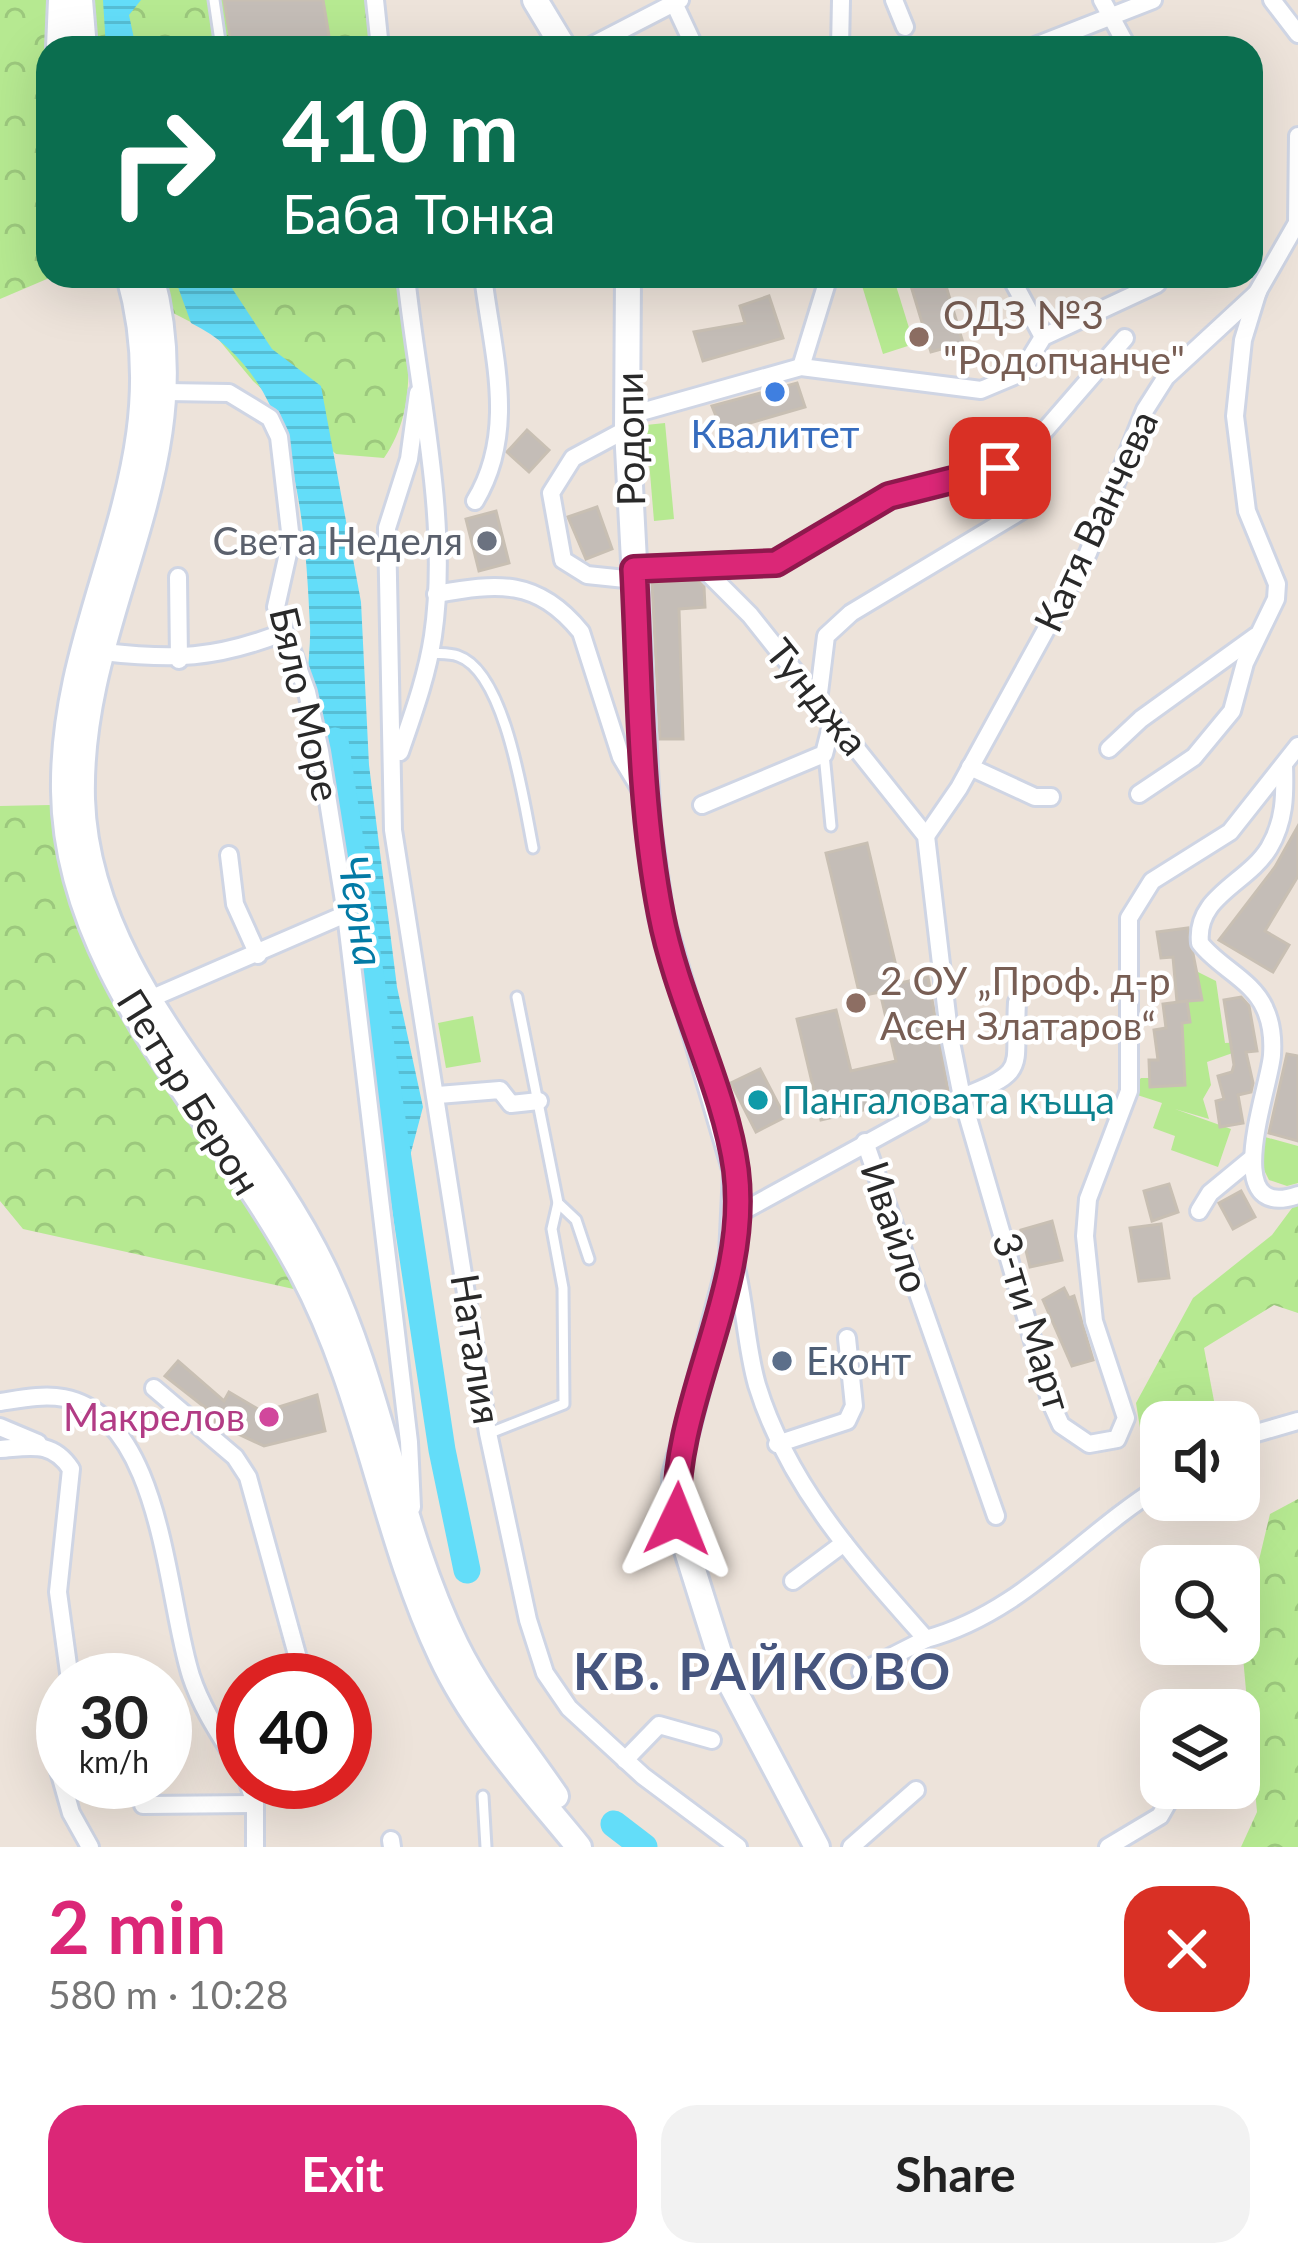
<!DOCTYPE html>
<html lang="en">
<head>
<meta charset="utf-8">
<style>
  body { margin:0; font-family:Lato,sans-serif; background:#f2f2f2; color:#222; height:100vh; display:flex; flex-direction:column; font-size:45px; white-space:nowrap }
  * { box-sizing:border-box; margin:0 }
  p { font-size:39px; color:#767676 }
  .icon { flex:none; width:66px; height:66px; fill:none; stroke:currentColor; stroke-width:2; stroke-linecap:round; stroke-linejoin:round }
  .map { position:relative; height:1847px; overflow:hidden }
  .side { display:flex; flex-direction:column; background:#fff; flex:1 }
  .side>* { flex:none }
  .banner { position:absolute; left:36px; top:36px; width:1227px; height:252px; border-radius:36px; box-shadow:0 12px 48px #0002; background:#0b6e4f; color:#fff; overflow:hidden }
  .controls { position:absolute; left:1140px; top:1401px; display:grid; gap:24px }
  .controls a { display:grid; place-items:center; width:120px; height:120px; border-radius:24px; background:#fff; box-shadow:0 12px 48px #0002; font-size:60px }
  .speed { position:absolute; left:36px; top:1653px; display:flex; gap:24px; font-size:60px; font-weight:700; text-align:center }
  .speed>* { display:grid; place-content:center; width:156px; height:156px; border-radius:50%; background:#fff; box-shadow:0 12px 48px #0002; line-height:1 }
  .speed small { font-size:30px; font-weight:400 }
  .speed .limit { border:18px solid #d22; background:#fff; color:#111 }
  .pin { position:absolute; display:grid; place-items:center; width:102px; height:102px; color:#fff; margin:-51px; border-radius:24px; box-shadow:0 6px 18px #0006 }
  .me { position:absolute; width:132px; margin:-66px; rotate:2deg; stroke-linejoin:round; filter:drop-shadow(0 0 9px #0008) }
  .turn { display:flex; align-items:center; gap:42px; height:252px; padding:0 48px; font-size:54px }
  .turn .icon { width:156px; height:156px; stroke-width:2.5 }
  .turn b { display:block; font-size:84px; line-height:102px }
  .round { display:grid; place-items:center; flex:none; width:126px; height:126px; border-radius:36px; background:#f2f2f2 }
  .head { display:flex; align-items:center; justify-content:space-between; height:204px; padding:0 48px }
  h1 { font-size:72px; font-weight:700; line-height:90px; color:#db2777 }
  .cta { display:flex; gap:24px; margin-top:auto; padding:24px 48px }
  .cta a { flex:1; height:138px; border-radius:36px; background:#db2777; color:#fff; font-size:48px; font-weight:700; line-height:138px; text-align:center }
  .cta a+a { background:#f2f2f2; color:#222 }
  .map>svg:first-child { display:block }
</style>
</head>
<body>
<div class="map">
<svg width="1298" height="1847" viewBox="0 0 1298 1847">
  <defs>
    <pattern id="forest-crowns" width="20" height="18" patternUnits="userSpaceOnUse" patternTransform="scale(3)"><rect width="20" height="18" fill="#b6e991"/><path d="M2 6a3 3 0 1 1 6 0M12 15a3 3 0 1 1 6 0" fill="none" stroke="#9cc87d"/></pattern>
    <pattern id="water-rules" width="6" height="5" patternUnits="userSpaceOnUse" patternTransform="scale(3)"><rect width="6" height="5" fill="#63ddf9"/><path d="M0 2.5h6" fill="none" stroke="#56bed5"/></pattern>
  </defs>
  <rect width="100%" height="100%" fill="#ede3da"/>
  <g fill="#b6e991">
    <path d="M859,276H893L914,344L883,354Z"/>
    <path d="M665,423L674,519L654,521L646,425Z"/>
    <path d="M1196,971L1216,981L1225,1043L1242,1042L1244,1049L1207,1062L1211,1085L1203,1099L1209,1119L1175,1109L1231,1129L1218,1167L1171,1150L1175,1136L1153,1128L1162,1103L1128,1092L1141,1078H1183L1179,1013L1185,1014L1182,992Z"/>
    <path d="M473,1016L481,1062L446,1068L438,1023Z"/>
    <path d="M1265,1137L1298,1146V1183L1287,1186L1269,1180L1259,1160Z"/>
  </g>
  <g fill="url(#forest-crowns)">
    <path d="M0,0H366L372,48H48V276H54L0,299Z"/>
    <path d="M101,276H399C406,338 422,403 384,458L336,454L253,381L214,334Z"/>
    <path d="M50,805L66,890L98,958L298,1290L23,1229L0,1201V806Z"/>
    <path d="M1298,1200V1313L1274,1305L1204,1348L1218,1422H1161V1459L1146,1465L1136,1403L1193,1298L1272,1235Z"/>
    <path d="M1298,1499V1847H1241L1257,1812L1241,1635L1270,1514Z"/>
  </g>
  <g fill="url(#water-rules)">
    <path d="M103,0H141L129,15L136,48H106Z"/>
    <path d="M174,276H224L272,349L321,386L361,602L369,765L397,987L423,1107L410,1156L389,1081L351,793C331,763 314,729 309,692C306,671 311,648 310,627C305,523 298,375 191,323Z"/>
  </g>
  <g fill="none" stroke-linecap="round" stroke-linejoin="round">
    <g stroke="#63ddf9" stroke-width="27">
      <path d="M335,741L442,1450L467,1570"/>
      <path d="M614,1824L644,1847"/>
    </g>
  </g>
  <g fill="#c4bdb7" stroke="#c8bfb3" stroke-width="3">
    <path d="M224,0H323L331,48H232Z"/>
    <path d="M908,276H943L963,343L931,352Z"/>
    <path d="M769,296L783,338L703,361L694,332L745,323L740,306Z"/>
    <path d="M797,383L805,407L722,431L712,406Z"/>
    <path d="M527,430L549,450L529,472L507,452Z"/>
    <path d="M597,507L612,549L586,559L568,517Z"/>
    <path d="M496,511L509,563L479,571L466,519Z"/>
    <path d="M697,580L704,587L705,607L679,609L683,739H660L652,583Z"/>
    <path d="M1298,826V876L1265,931L1289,945L1273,972L1219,940L1275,867Z"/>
    <path d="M867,843L900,983L928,977L948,1090L821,1120L797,1019L836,1010L851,1071L896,1061L880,992L860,996L826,853Z"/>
    <path d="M1188,928L1202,1000L1177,1002L1173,957L1161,958L1157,932Z"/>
    <path d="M1241,997L1249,1006L1257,1051L1246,1052L1253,1083L1251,1092L1238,1095L1243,1123L1220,1127L1216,1101L1224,1099L1218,1076L1232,1072L1234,1065L1224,1000Z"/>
    <path d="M1187,1001L1190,1022L1182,1023L1185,1085L1150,1087L1149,1060H1158L1154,1030L1166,1028L1163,1004Z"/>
    <path d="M1287,1054L1298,1056V1141L1269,1133Z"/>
    <path d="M760,1069L785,1117L756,1132L731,1083Z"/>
    <path d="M1169,1184L1178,1212L1152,1221L1144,1191Z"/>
    <path d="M1241,1191L1255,1217L1233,1229L1219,1203Z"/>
    <path d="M1052,1221L1062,1260L1030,1267L1021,1230Z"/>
    <path d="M1161,1224L1169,1278L1139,1281L1130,1228Z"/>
    <path d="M1064,1288L1069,1298L1074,1296L1093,1360L1072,1366L1043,1300Z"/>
    <path d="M178,1361L224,1401L229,1392L263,1412L317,1395L325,1431L264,1446L215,1423L216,1416L165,1376Z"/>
  </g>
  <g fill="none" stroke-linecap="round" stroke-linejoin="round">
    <g stroke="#cfd5e4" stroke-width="15">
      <g id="lane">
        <path d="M214,0L221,48"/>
        <path d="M429,653C438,654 450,653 458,656C506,672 524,804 533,848"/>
        <path d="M824,754L831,826"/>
        <path d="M517,997L558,1203L576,1220L589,1259"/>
        <path d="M490,1433L564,1404L563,1288L552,1229L558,1203"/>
        <path d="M483,1796L486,1847"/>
      </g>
    </g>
    <g stroke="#cfd5e4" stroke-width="22">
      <g id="street">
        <path d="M375,0L380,48"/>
        <path d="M894,0L905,27"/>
        <path d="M1102,0L1128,48"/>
        <path d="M1272,0L1298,34"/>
        <path d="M674,3L695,48"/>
        <path d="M587,48L680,0"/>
        <path d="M840,48L841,0"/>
        <path d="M1030,48L1153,0"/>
        <path d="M1010,276L1043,337"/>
        <path d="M801,367L829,276"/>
        <path d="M167,392L229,393L270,418L279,437L291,540L276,607L307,692L320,751L346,914L409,1442L412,1507"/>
        <path d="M418,393L409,459L387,528L393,830L488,1433L528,1620L545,1673L569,1708L643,1776L738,1847"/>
        <path d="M627,416L801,367L981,390L1021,373L1043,337L1157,284"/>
        <path d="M627,429L573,458L551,493L563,560L587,575L635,580"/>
        <path d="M475,501C518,430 492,352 483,276"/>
        <path d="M700,565L750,615L926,836L949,1032L962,1097L1051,1403L1061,1425L1089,1444L1117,1439L1126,1418L1094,1321L1085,1236L1088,1199L1129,1091V918L1152,881L1230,832L1298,746"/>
        <path d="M634,569L775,563L889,497L1020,459L1125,338"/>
        <path d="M178,577L179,660"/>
        <path d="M436,594C498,583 537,578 581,632L621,757L645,797"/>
        <path d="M103,652C174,660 215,659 282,633"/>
        <path d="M818,701L826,636L851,613L1024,509"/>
        <path d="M1109,749L1141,719L1256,636"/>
        <path d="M400,752C413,714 427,676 433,636C450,520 418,392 406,276"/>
        <path d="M1284,765C1285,795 1285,821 1269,848C1247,884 1195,896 1200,943C1218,967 1253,980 1265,1009C1271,1022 1273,1040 1272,1055C1270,1087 1217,1223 1298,1195"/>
        <path d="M970,767L1035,797H1051"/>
        <path d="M1139,794L1194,757L1232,711L1245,663L1276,599L1277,584L1247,511L1235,416L1243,340L1258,291L1297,223L1298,136"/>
        <path d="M702,805L824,754L833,719"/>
        <path d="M926,836L959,788L1088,553L1145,410L1166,377L1258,292"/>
        <path d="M229,855L235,904L258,955"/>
        <path d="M152,998L346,914"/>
        <path d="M438,1095L500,1090L511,1104L539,1101"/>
        <path d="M962,1097C1031,1070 1013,1069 1017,1002"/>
        <path d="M865,1142L996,1516"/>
        <path d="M1199,1211L1210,1193L1250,1160"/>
        <path d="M734,1216L922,1113"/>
        <path d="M733,1256C745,1298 745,1343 757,1385C788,1486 857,1561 926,1639C1022,1613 1080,1536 1161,1486"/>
        <path d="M154,1388L235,1457L248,1477L304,1680"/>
        <path d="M0,1402C20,1399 43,1394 64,1398C163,1417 166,1599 191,1676C202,1710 224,1741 243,1772"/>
        <path d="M0,1427L38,1443"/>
        <path d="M1239,1438L1298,1421"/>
        <path d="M777,1444L847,1421L854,1406L847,1338"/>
        <path d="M0,1449C30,1447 52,1440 71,1469L58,1592L70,1680"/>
        <path d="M793,1581L844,1543"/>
        <path d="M861,1672L926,1639"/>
        <path d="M63,1722L56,1760L71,1813L90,1847"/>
        <path d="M625,1760L659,1725L712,1740"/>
        <path d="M248,1782L255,1804V1847"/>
        <path d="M143,1805L255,1804"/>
        <path d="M391,1840L392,1847"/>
        <path d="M851,1847L916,1790"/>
        <path d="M1108,1847L1160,1816L1176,1788"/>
      </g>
    </g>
    <g stroke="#cfd5e4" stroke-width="30">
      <g id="secondary">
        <path d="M80,0L84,48"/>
        <path d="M535,0L564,48"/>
        <path d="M59,48L61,0"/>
        <path d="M129,276C184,469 61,607 64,791C66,976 220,1118 302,1273C366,1393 383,1533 441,1656C474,1727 530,1787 579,1847"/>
        <path d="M151,276C204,468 77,613 82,799C88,981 250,1113 324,1269C382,1389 397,1525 456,1645C482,1698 522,1746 556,1796"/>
        <path d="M628,276L627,429L648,825L661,917L736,1172L732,1256L675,1476L677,1519L726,1675L817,1847"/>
      </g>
    </g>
    <use href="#lane" stroke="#fff" stroke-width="9"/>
    <use href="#street" stroke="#fff" stroke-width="16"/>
    <use href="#secondary" stroke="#fff" stroke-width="24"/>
  </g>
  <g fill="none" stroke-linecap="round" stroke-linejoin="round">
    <g stroke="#8e194d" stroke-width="30">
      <path id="route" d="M677,1519C672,1400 751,1291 736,1170C725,1088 677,999 661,915C639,803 640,683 634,569L776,563L889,496L1000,468"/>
    </g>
    <use href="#route" stroke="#db2777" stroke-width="21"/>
  </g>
  <g fill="#8d6e63" stroke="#fff" stroke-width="4.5">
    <circle cx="919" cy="337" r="12"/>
    <circle cx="856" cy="1003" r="12"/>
  </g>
  <circle fill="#3f7fe0" stroke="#fff" stroke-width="4.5" cx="775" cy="392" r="12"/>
  <circle fill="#6b7280" stroke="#fff" stroke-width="4.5" cx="487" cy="541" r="12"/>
  <circle fill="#0f9aa8" stroke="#fff" stroke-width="4.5" cx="758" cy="1100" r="12"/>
  <circle fill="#5c6f8a" stroke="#fff" stroke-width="4.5" cx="782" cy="1361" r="12"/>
  <circle fill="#d1479c" stroke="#fff" stroke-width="4.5" cx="269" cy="1417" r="12"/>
  <g text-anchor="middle" stroke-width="9" stroke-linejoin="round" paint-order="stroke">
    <g font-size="39" fill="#785e54" stroke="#fff" text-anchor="start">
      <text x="943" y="329">ОДЗ №3<tspan x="943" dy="45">"Родопчанче"</tspan></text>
      <text x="880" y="995">2 ОУ „Проф. д-р<tspan x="880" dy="45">Асен Златаров“</tspan></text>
    </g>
    <g font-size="39" fill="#366cbe" stroke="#fff">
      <text x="775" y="448">Квалитет</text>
    </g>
    <g font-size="39" fill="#292929" stroke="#fff">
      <text transform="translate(630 439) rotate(-91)" y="14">Родопи</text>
      <text transform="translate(1096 521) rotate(-65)" y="14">Катя Ванчева</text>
      <text transform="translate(817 697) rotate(51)" y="14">Тунджа</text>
      <text transform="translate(305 704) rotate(77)" y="14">Бяло Море</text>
      <text transform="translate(189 1092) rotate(58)" y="14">Петър Берон</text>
      <text transform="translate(895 1227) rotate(71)" y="14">Ивайло</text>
      <text transform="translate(1032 1322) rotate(73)" y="14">3-ти Март</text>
      <text transform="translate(476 1349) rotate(81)" y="14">Наталия</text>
    </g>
    <g font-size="39" fill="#5b616d" stroke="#fff" text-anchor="end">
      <text x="463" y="555">Света Неделя</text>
    </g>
    <g font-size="39" fill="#0d838f" stroke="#fff" text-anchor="start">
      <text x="782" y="1114">Пангаловата къща</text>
    </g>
    <g font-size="39" fill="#4e5e75" stroke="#fff" text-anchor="start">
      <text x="806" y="1375">Еконт</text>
    </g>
    <g font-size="39" fill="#b23c85" stroke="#fff" text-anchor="end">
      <text x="245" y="1431">Макрелов</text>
    </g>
    <g font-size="42" font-style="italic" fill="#027aa5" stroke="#fff">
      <text transform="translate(361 911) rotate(81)" y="15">Черна</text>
    </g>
    <g font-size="51" font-weight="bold" letter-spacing="3" fill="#46557e" stroke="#fff">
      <text x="763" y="1690">КВ. РАЙКОВО</text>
    </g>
  </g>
</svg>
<div class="controls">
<a><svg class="icon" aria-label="sound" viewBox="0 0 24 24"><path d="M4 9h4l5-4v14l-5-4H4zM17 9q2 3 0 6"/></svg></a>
<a><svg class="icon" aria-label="search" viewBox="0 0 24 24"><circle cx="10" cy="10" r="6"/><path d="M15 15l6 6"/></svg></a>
<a><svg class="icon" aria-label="layers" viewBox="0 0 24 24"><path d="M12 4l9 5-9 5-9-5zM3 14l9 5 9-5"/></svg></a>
</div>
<div class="speed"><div>30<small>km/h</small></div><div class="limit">40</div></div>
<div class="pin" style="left:1000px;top:468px;background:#d93025"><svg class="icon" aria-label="arrive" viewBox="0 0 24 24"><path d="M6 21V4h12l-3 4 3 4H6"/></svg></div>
<svg class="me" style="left:677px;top:1519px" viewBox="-20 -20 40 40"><path d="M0-17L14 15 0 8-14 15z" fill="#db2777" stroke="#fff" stroke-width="4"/></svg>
<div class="banner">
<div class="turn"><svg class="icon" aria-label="right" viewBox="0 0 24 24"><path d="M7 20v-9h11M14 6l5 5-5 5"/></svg><div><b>410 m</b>Баба Тонка</div></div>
</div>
</div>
<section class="side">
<div class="head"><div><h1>2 min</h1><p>580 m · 10:28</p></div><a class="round" style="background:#d93025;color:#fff"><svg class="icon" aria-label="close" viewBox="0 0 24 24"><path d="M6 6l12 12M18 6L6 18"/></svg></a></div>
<div class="cta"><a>Exit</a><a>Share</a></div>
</section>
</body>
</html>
